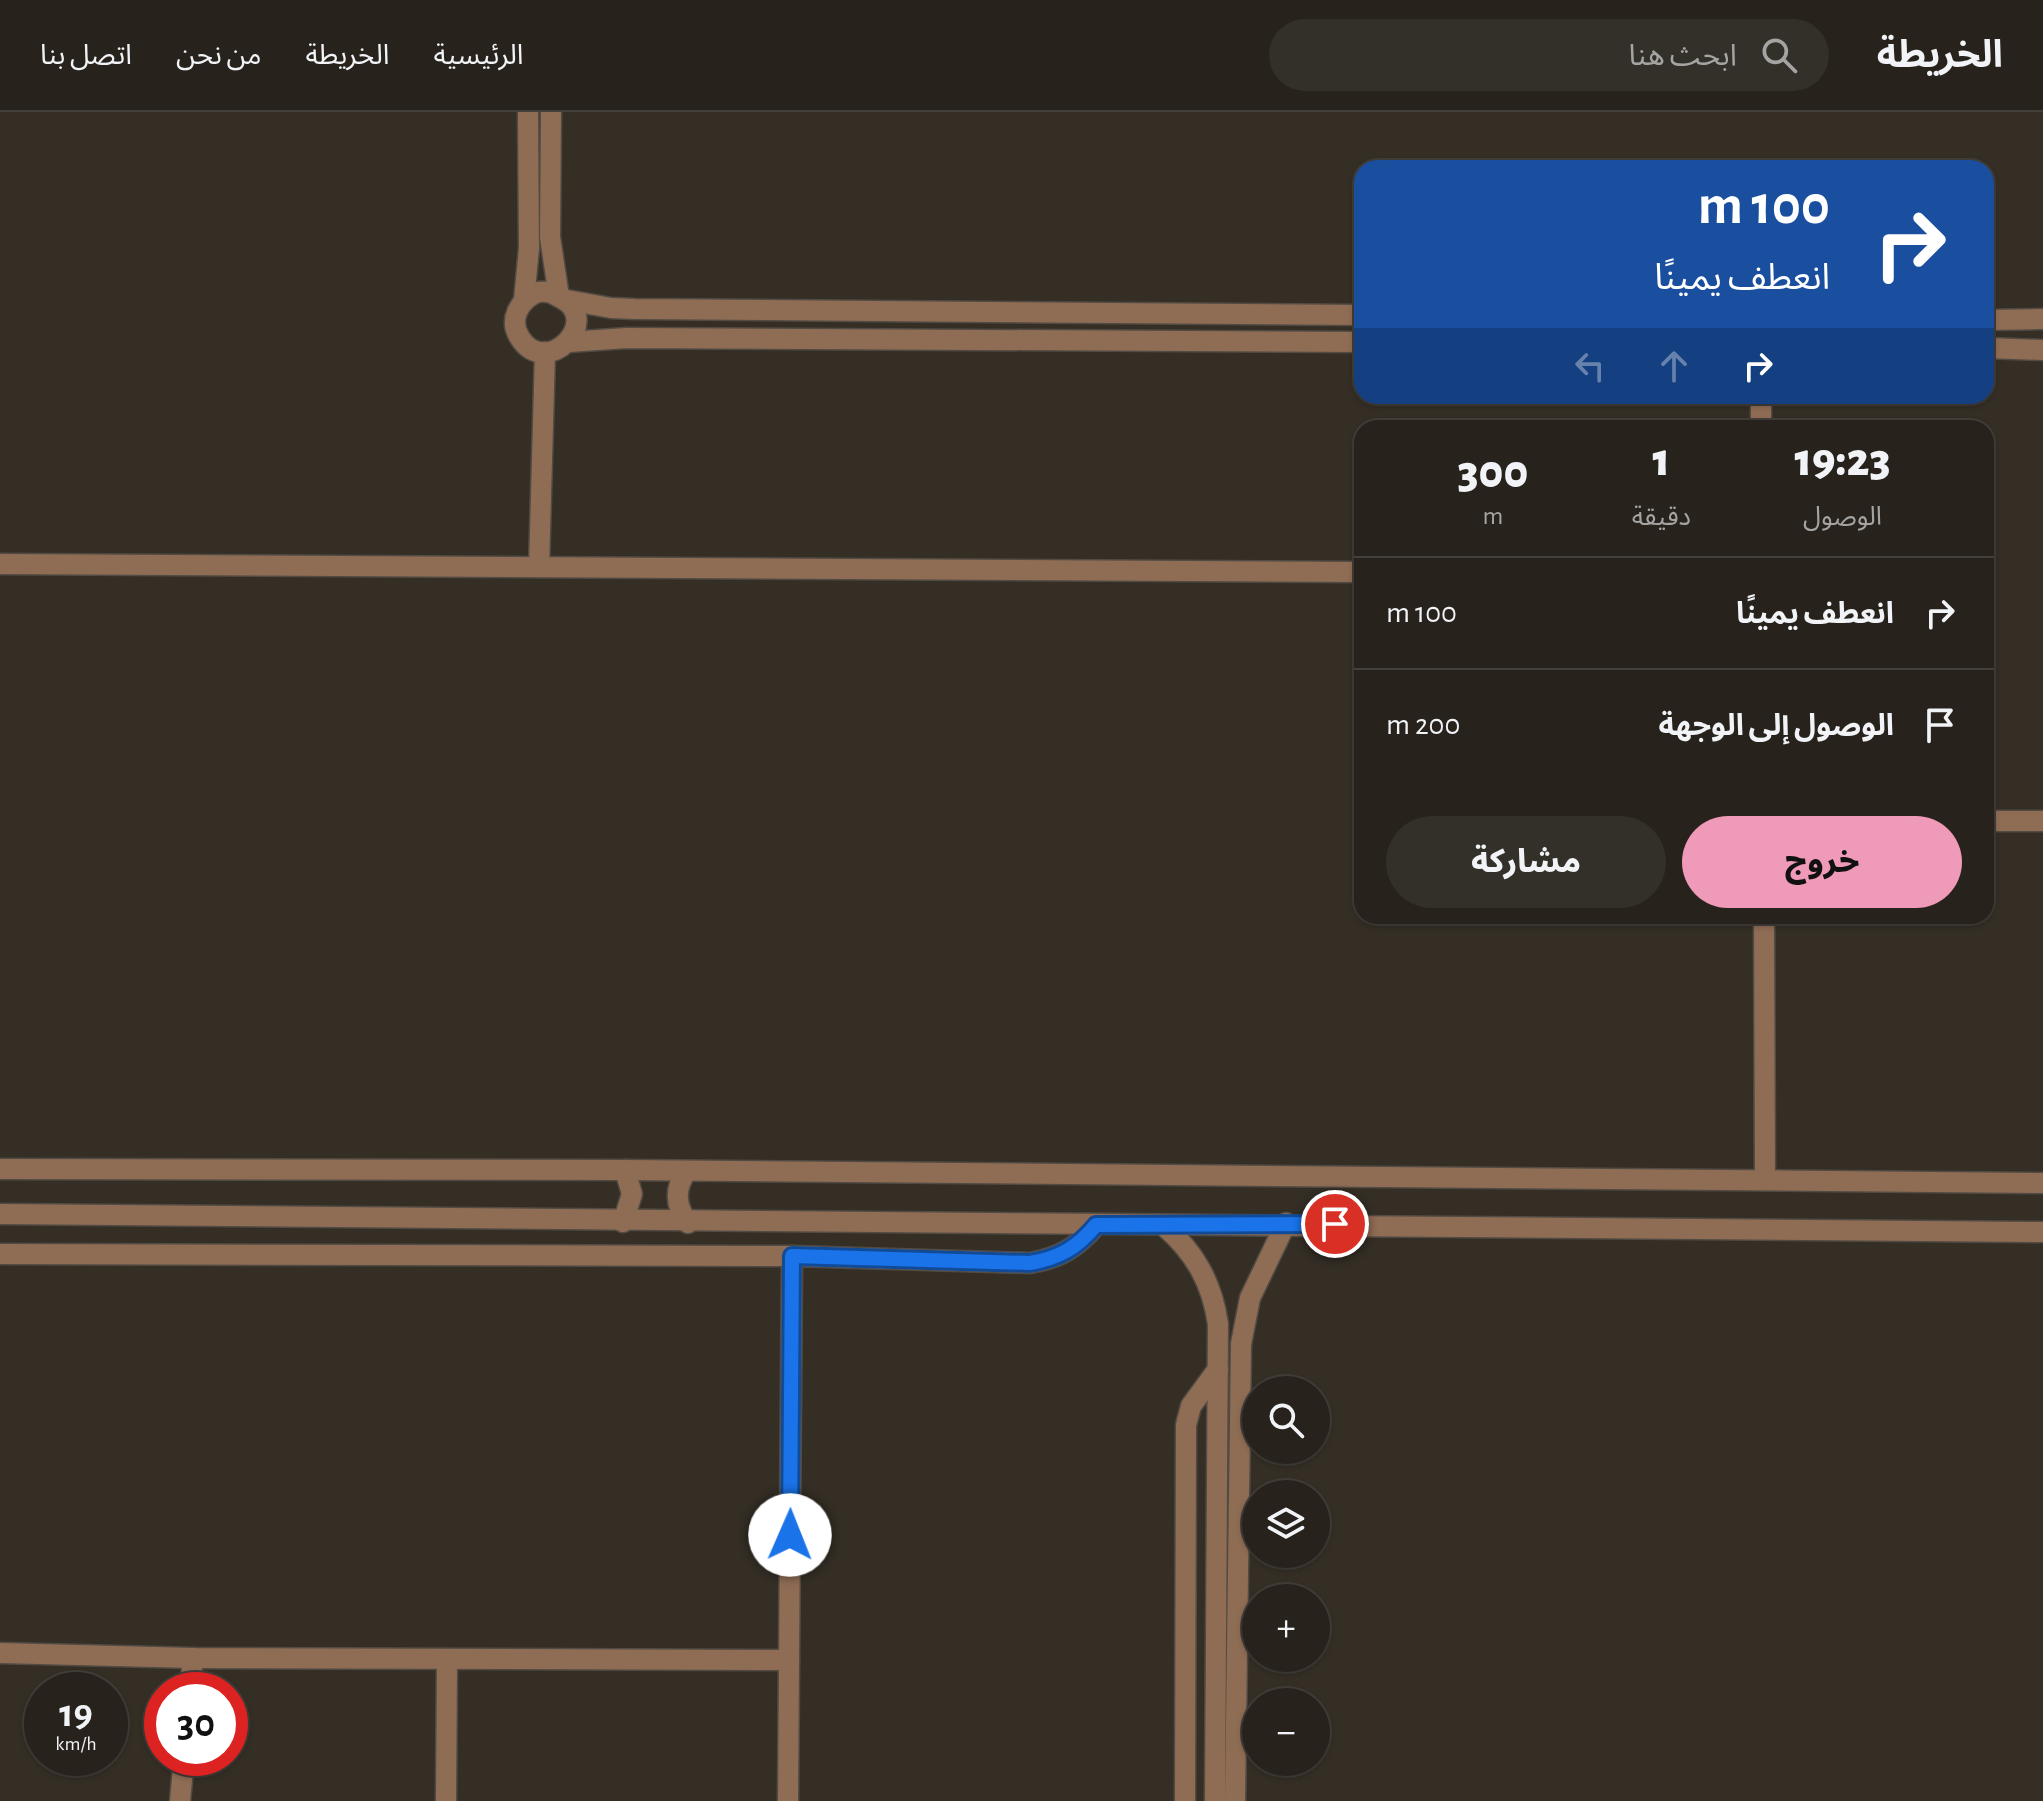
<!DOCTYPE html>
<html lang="ar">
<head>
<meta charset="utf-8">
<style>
  body { margin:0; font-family:"Alegreya Sans","Noto Sans Arabic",sans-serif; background:#332f29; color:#f1f3f6; direction:rtl; height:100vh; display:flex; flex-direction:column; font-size:30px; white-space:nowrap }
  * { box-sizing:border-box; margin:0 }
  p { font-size:26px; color:#a4a4a3 }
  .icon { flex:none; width:44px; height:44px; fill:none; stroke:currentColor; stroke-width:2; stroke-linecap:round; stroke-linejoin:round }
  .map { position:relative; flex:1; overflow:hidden; direction:ltr }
  .drawer { position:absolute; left:1354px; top:308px; width:640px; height:504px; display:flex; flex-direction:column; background:#27221c; border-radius:24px; box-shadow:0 2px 6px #0004,0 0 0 2px #433f3b; direction:rtl }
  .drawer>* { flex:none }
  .banner { position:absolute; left:1354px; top:48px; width:640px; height:244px; border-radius:24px; box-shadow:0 2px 6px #0004,0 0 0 2px #433f3b; direction:rtl; background:#1a4fa0; color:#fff; overflow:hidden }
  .fabs { position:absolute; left:1242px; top:1264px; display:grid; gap:16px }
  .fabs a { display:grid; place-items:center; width:88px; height:88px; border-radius:50%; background:#27221c; box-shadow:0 2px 6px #0004,0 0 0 2px #433f3b; font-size:40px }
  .speed { position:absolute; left:24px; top:1560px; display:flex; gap:16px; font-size:40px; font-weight:700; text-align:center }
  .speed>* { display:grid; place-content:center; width:104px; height:104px; border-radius:50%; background:#27221c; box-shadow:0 2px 6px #0004,0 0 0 2px #433f3b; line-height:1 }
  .speed small { font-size:20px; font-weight:400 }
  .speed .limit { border:12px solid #d22; background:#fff; color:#111 }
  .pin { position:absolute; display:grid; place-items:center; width:68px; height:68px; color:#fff; margin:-34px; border:4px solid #fff; border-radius:50%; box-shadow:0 2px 8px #0007 }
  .me { position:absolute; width:88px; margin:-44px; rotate:1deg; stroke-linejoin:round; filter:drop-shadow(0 0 6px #0008) }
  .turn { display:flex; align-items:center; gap:28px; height:168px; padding:0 32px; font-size:36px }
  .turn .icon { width:104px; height:104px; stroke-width:2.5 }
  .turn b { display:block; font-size:56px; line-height:68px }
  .lanes { display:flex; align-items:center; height:76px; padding:0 32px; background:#0003; justify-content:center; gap:40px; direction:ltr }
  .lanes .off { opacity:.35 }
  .eta { display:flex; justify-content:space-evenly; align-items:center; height:136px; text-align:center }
  .eta b { font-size:48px; font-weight:800; line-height:56px }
  .button { display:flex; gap:16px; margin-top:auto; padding:16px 32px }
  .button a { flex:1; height:92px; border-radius:48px; background:#ef9ab8; color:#111; font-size:32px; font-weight:800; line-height:92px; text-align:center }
  .button a+a { background:#332f29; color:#f1f3f6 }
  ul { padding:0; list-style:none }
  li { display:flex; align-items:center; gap:24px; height:112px; padding:0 32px; border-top:2px solid #433f3b }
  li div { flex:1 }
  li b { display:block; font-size:30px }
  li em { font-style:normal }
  header { display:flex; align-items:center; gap:48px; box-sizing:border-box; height:112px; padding:0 40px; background:#27221c; border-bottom:2px solid #433f3b }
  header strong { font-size:38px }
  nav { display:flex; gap:44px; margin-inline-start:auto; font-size:28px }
  .search { width:560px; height:72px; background:#332f29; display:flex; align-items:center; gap:20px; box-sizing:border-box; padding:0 28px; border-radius:44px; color:#a4a4a3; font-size:30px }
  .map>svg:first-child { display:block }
</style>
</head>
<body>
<header>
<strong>الخريطة</strong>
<div class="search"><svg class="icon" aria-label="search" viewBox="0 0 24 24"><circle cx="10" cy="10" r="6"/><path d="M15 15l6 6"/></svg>ابحث هنا</div>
<nav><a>الرئيسية</a><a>الخريطة</a><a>من نحن</a><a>اتصل بنا</a></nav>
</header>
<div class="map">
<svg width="2043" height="1689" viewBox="0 0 2043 1689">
  <rect width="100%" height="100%" fill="#342e25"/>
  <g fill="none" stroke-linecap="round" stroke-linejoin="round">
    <g stroke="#514b43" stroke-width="23">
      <g id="minor">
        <path d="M551,0L550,125L559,185"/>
        <path d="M538,180C549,179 552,181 561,186C604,208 547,268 520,226C508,208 519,188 538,180Z"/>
        <path d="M524,188L529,136L528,0"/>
        <path d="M567,188L611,196L635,197L1362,203"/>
        <path d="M1986,208L2043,207"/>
        <path d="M569,230L627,226L1362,230"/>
        <path d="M1986,236L2043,238"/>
        <path d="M1761,284V316"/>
        <path d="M0,452L1362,460"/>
        <path d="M539,455L545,240"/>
        <path d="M1986,709H2043"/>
        <path d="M1764,804L1765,1068"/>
        <path d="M0,1057L625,1058L2043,1071"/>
        <path d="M687,1059C674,1076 675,1094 688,1111"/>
        <path d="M0,1102C681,1111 1362,1112 2043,1120"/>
        <path d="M623,1110L632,1082L625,1058"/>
        <path d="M1163,1113C1195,1140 1212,1171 1218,1212L1215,1689"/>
        <path d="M0,1142L792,1144L1030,1151C1059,1146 1077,1136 1096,1113"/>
        <path d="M0,1541L193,1546L789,1548"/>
        <path d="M190,1578L193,1546"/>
        <path d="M180,1689L184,1646"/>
        <path d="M446,1689L447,1547"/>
        <path d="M788,1689L792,1144"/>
        <path d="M1185,1689L1186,1313L1191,1294L1218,1257"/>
        <path d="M1235,1689L1241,1232L1250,1186L1286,1111"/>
      </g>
    </g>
    <use href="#minor" stroke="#8f6c54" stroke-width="20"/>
  </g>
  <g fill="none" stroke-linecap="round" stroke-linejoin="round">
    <g stroke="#114b97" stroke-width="20">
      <path id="route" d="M790,1423L792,1144L1030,1151C1059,1146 1077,1136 1096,1113L1335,1112"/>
    </g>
    <use href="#route" stroke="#1a73e8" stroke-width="14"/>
  </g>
</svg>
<div class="fabs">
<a><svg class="icon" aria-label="search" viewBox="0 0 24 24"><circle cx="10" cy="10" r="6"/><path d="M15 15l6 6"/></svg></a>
<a><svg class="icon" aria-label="layers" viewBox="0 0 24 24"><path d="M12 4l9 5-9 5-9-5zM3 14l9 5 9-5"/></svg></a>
<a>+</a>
<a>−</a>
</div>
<div class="speed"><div>19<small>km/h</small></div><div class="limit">30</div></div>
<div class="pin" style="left:1335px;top:1112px;background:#d93025"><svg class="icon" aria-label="arrive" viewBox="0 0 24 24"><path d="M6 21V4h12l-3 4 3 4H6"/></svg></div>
<svg class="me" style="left:790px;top:1423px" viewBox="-20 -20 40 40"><circle r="19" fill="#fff"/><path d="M0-13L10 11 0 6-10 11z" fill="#1a73e8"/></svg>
<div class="banner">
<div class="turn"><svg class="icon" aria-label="right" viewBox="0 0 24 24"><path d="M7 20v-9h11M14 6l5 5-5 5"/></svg><div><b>100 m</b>انعطف يمينًا</div></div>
<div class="lanes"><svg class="icon off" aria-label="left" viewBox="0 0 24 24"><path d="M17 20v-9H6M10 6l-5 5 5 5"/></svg><svg class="icon off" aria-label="ahead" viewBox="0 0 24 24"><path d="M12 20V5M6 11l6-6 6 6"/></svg><svg class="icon" aria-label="right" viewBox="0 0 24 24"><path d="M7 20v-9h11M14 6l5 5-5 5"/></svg></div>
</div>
<section class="drawer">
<div class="eta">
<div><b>19:23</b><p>الوصول</p></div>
<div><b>1</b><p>دقيقة</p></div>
<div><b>300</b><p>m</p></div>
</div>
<ul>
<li><svg class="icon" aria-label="right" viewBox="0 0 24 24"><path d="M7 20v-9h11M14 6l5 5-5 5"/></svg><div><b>انعطف يمينًا</b></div><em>100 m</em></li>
<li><svg class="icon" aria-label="arrive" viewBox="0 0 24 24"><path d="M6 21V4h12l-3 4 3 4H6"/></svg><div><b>الوصول إلى الوجهة</b></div><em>200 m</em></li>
</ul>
<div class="button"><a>خروج</a><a>مشاركة</a></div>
</section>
</div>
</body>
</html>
